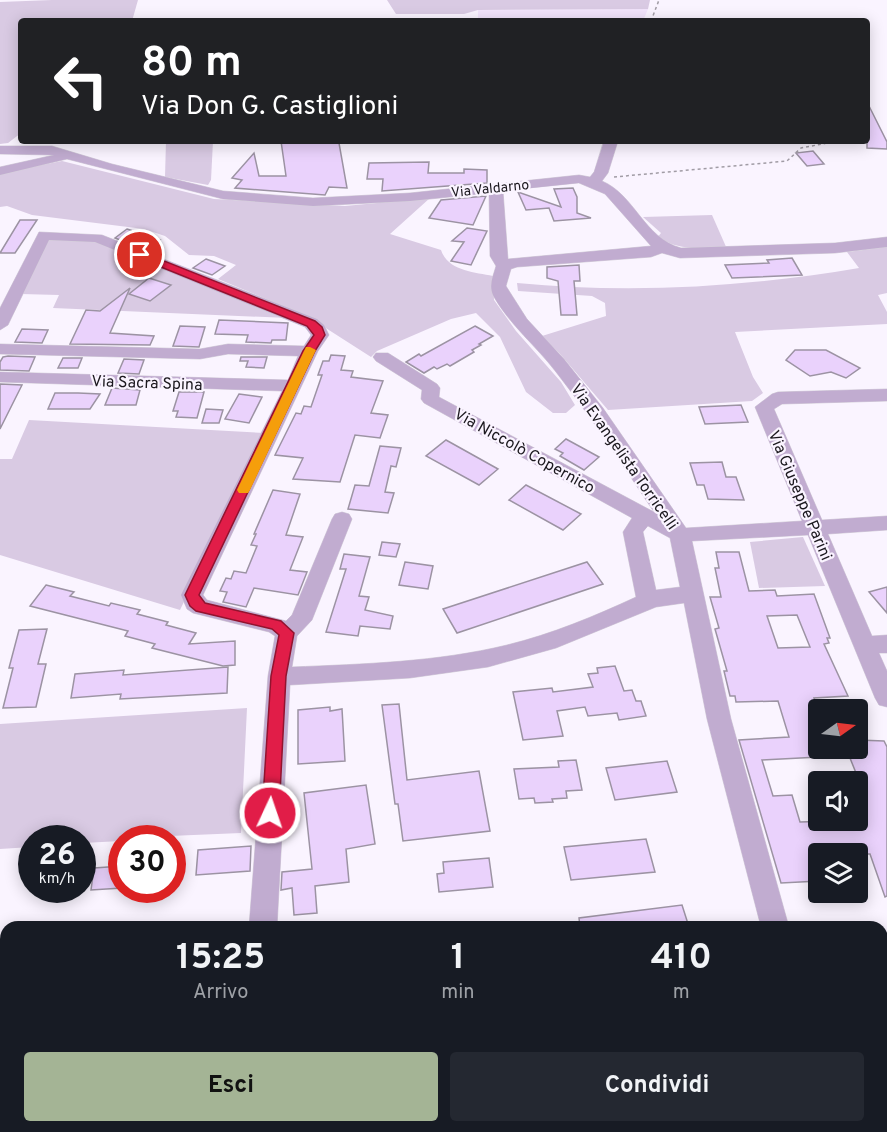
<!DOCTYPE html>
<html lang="it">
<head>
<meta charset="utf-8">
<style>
  body { margin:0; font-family:Overpass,sans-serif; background:#242831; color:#f1f3f6; height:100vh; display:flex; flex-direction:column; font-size:22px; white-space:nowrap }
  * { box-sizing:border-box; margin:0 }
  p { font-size:20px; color:#9ea1a6 }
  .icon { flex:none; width:33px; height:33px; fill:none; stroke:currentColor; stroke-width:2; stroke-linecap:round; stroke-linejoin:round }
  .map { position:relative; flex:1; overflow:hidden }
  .panel { position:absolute; left:0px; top:921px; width:888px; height:212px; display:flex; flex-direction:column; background:#171b24; border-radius:18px 18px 0 0; box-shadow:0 3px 15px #0003 }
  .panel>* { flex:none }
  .guide { position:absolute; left:18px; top:18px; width:852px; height:126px; border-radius:6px; box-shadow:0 3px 15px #0003; background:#202124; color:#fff; overflow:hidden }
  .needle { width:39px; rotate:76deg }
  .buttons { position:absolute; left:808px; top:699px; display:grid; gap:12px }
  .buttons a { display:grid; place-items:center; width:60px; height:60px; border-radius:6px; background:#171b24; box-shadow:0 3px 15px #0003; font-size:30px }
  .speed { position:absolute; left:18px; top:825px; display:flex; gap:12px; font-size:30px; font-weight:700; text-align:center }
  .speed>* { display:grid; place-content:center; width:78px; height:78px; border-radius:50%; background:#171b24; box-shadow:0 3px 15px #0003; line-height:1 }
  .speed small { font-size:15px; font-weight:400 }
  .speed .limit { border:9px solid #d22; background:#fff; color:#111 }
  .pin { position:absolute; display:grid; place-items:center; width:51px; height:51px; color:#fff; margin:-26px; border:3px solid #fff; border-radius:50%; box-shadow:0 2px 6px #0007 }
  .me { position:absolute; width:66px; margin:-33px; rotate:3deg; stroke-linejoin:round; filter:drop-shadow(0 0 4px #0008) }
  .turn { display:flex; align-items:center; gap:21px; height:126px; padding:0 24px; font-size:27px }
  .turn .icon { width:78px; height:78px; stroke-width:2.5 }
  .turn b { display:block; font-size:42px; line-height:51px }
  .eta { display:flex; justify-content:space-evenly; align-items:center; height:102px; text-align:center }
  .eta b { font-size:36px; font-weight:700; line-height:42px }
  .primary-button { display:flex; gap:12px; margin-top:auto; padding:12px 24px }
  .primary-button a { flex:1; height:69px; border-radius:6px; background:#a4b495; color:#111; font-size:24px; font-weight:700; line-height:69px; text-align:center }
  .primary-button a+a { background:#242831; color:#f1f3f6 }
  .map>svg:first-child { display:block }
</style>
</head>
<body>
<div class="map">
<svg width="887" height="1132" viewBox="0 0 887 1132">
  <rect width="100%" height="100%" fill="#faf4ff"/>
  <path fill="#f2e4fc" d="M648,9L643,21H478V10Z"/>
  <g fill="#d9cae3">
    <path d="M52,0H138L132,21H21V133L8,143L0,144V2Z"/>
    <path d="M387,0H650L648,9L478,10L464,14H396Z"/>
    <path d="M166,141H213L211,180L208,185L165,177Z"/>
    <path d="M62,161L214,199L345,206L430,198L390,234L441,250C448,271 474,272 493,276L494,300L516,331L561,382L575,405L566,413H553L526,392L500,337L476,313L451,319L377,351L371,357L307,316L218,279L236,265L214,256L189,255L165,236L144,229L32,215L7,206L0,207V173Z"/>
    <path d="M712,215L727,249C703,248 678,251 658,237L661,233L643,217Z"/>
    <path d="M47,239L95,240L288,318L53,308L59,295L21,294Z"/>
    <path d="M887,247V293L878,295L887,312V324L735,332L753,377L763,393L752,401L608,410L560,354L542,336L606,316L605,303L592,296L518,291L517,283C632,294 746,287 859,268L847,252Z"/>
    <path d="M29,420L265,433L180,610L0,555V459H12Z"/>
    <path d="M803,537L825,586L759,588L750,542Z"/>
    <path d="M247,708L241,833L122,838L121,841L83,843L82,838H32L31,847L0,849V724Z"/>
  </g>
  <g fill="#ead2fc" stroke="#9c93a3" stroke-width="1.5" fill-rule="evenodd">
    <path d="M867,102L887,142V149L867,148Z"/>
    <path d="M281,141L339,143L347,188L329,187L325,195L235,188L242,180L232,178L254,153L259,176H286Z"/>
    <path d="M813,151L824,164L807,166L796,153Z"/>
    <path d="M429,162L428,173H464V169L487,170V183L382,191L383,179H367L369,163Z"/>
    <path d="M573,188L577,197V213L591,218L554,221L549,208L526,210L518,192L561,207L554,189Z"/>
    <path d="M486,196L473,225L429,218L441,200Z"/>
    <path d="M20,220H37L15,253H0Z"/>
    <path d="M467,228L487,231L471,265L451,261L464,242L452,241Z"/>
    <path d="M127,229L160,240L146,250L115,238Z"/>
    <path d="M792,258L802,275L732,278L725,265L769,263L767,260Z"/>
    <path d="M206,259L225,266L212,275L193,268Z"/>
    <path d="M579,265L580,281H574L577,315H561L558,281L547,278V267Z"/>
    <path d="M149,278L171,285L150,301L129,294Z"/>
    <path d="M130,288L110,333L154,336L150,345L70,344L86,310L100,311Z"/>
    <path d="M219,320L288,323L286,340H272L271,343L246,342L248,335L215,334Z"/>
    <path d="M180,326L205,327L199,347L173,346Z"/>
    <path d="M475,326L493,336L479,344L481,345L472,350L474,352L450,366L447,364L437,369L434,367L424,373L406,362L419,354L421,356Z"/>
    <path d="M22,329L48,330L42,343L15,342Z"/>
    <path d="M795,350H826L860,368L846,378L831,372L810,376L786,360Z"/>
    <path d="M331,355L345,356L341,370L353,371L351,377L383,381L371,413L388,415L380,438L355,435L340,482L293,479L303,458L275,455L296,413L301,414L304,406L311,407L322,375H318L323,361H329Z"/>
    <path d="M3,357L8,356L35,357L29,371L0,370V362Z"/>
    <path d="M241,357H267L264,368L246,367L248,361H240Z"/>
    <path d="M63,358H82L78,368H58Z"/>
    <path d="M124,359L144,360L139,374L118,373Z"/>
    <path d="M0,384L22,385L0,429Z"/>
    <path d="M112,388L140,390L136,405H105Z"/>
    <path d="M179,392H204L197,418L176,417L178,411H173Z"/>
    <path d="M55,393H78L100,394L90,409H48Z"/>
    <path d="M239,394L262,397L249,423L225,419Z"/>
    <path d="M741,405L748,422L705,424L699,407Z"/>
    <path d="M206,409L223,410L219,423H202Z"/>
    <path d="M566,439L599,457L584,470L560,456L563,453L555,449Z"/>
    <path d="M446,440L498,469L479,485L426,456Z"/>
    <path d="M380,446L401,448L396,467L391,466L385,492L394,493L388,513L348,509L355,485L369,486Z"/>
    <path d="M722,462L726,477H736L744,500L708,499L704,485H697L690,463Z"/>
    <path d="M526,485L581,514L563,530L509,500Z"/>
    <path d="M273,490L300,494L286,535L303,537L290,570L307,572L298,595L254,588L246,607L223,602L227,592L220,591L226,578L231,579L234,571L246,573L257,546L251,545L256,534H254Z"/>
    <path d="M382,542L400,544L396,557L379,555Z"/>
    <path d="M716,552H739L749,591L775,590L777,596L814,594L830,638H827L829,643L824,644L848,696L814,698L819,712V757L762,760L773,796L792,795L800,822L867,820L858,797V793H864L846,748H858V740L884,741L887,747V896L885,897L870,854H819V881L781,883L739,740L789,737L778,701L736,702L735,696H730L724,671H727L715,629L719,628L710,597H721L715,568H719ZM797,615L810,647L778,648L767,616Z"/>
    <path d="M344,554L370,557L359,596L369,597L365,610L393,616L390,629L360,626L358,636L326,632L346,569H340Z"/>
    <path d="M405,562L433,566L428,589L399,585Z"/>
    <path d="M587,562L603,584L457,633L443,609Z"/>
    <path d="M46,585L74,592L70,596L109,606L111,603L140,610L137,614L168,622L166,625L196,633L189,644L235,641V665L223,666L152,648L155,644L125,636L128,631L30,606Z"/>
    <path d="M887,587V613L869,592Z"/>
    <path d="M47,629L38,664H46L36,707L3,708L13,668H9L19,630Z"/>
    <path d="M615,666L624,691L632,690L636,701H641L646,716L619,720L617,713L588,716L585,707L557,711L563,736L523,740L513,692L552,688L553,692L593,687L588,674L598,673L597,668Z"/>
    <path d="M228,667L227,693L120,699L121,694L71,698L75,674L124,670L123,675Z"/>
    <path d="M399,704L407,780L479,771L490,831L403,841L398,804H395L382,705Z"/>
    <path d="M330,707V711L342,709L345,761L298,764V710Z"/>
    <path d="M576,760L582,790L566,791L567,798L552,799L553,802L535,803L534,798L519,799L514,769L559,767L558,761Z"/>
    <path d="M667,761L677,792L615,800L606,768Z"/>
    <path d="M366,785L375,844L346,849L349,882L315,886L317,913L294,915L292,888L281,890L282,872L312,869L304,793Z"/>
    <path d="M646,839L655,872L571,880L564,847Z"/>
    <path d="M251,846L250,871L196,875L198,850Z"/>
    <path d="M489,858L493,887L439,892L437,874L444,873L443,862Z"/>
    <path d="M122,866V888L91,890L94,868Z"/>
    <path d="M682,905L689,927H580L579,918Z"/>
  </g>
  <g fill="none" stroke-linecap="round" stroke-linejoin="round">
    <g stroke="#d6d1db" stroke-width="1">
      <g id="minor">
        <path d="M604,141H618L608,173L602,181C635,195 644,238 681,248L835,243L887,237V247L835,253L680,258L662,253L651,257L517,267L511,269L506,286L527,319L564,359L603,408L686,528L802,521L755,407L772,394L778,392L887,389V401L782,404L774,409L822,520L887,516V530L828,534L872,636L887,635V653H879L887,671V707L879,705L875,698L808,535L692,541L731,719L789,927H761L707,719L684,603L656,607L556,648L488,667L410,678L290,685L277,927H249L268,676L275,636L269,632L193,613L187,609L181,595L282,391L0,382V372L288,380L298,356L228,354L200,359L0,354V344L200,349L228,344L304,346L311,335L305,327L95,242L49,240L8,325L0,330V308L39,232L102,235L317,319L324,325L329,335L318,351L203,595L207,600L286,621L292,615L332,519L335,514L342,512L349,514L352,519L312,620L297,636L292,667C364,664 437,662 507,645C552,634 595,616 636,597L623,532L632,518L424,403L421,399L422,390L376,361L373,357L376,353H388L437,384L440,388L439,397L654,512C622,464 591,417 556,372C536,346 510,325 494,297C488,286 493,277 496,266L490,256L489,193L410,201L313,206L223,199L67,159L0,175V167L54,155L0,154V146H52L112,164L223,191L313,198L410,193L579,175L590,177L594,172ZM579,183L605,194L651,246L508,259L503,191ZM648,526L670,538L680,587L656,590L643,532Z"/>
        <path d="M236,1126H266L265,1132H235Z"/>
        <path d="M820,1126H850L852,1132H822Z"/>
      </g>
    </g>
    <g stroke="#a19ca5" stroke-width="1.5" stroke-dasharray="3 3" stroke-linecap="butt">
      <path d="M651,21L659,0"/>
      <path d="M614,177L787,161L801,148L838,141"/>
    </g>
    <use href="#minor" fill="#c1acd0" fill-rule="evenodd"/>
  </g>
  <path fill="#e11d48" stroke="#92132f" stroke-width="1.5" d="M136,253H144L315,321L322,327L325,335L315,351L199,595L205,603L281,621L294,633L286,676L279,813L276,818L270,820L265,818L262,813L271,676L279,635L272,629L196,611L190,606L185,595L303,351L314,335L307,326L136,257Z"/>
  <path fill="#f59e0b" d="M306,347H310L316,350L250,490L248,493H239L237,490Z"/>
  <g text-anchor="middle" stroke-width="4.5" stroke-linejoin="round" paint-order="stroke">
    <g font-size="14" fill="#1b181e" stroke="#faf4ff">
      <text transform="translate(490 188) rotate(-6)" y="5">Via Valdarno</text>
    </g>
    <g font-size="16" fill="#1b181e" stroke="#faf4ff">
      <text transform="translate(147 382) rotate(2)" y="6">Via Sacra Spina</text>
      <text transform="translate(525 450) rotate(29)" y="6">Via Niccolò Copernico</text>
      <text transform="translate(625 456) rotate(55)" y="6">Via Evangelista Torricelli</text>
      <text transform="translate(801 495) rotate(67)" y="6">Via Giuseppe Parini</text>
    </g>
  </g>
</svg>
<div class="buttons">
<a><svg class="needle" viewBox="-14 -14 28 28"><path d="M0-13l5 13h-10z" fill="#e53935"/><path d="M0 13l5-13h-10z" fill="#9ea1a6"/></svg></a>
<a><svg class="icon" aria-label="sound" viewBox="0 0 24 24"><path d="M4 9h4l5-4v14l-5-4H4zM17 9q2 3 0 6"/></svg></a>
<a><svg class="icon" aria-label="layers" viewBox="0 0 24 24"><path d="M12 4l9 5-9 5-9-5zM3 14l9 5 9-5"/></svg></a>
</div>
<div class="speed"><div>26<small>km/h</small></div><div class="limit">30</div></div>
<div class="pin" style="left:140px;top:255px;background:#d93025"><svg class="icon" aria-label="arrive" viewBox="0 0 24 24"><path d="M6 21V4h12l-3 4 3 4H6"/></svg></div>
<svg class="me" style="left:270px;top:813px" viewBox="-20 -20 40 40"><circle r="17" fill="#e11d48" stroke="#fff" stroke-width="3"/><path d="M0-11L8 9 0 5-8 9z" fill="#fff"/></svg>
<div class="guide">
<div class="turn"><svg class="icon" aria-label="left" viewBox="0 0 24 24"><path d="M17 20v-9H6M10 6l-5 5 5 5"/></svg><div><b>80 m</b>Via Don G. Castiglioni</div></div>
</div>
<section class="panel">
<div class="eta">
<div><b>15:25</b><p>Arrivo</p></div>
<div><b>1</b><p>min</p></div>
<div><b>410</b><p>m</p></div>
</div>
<div class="primary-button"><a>Esci</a><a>Condividi</a></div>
</section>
</div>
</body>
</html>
